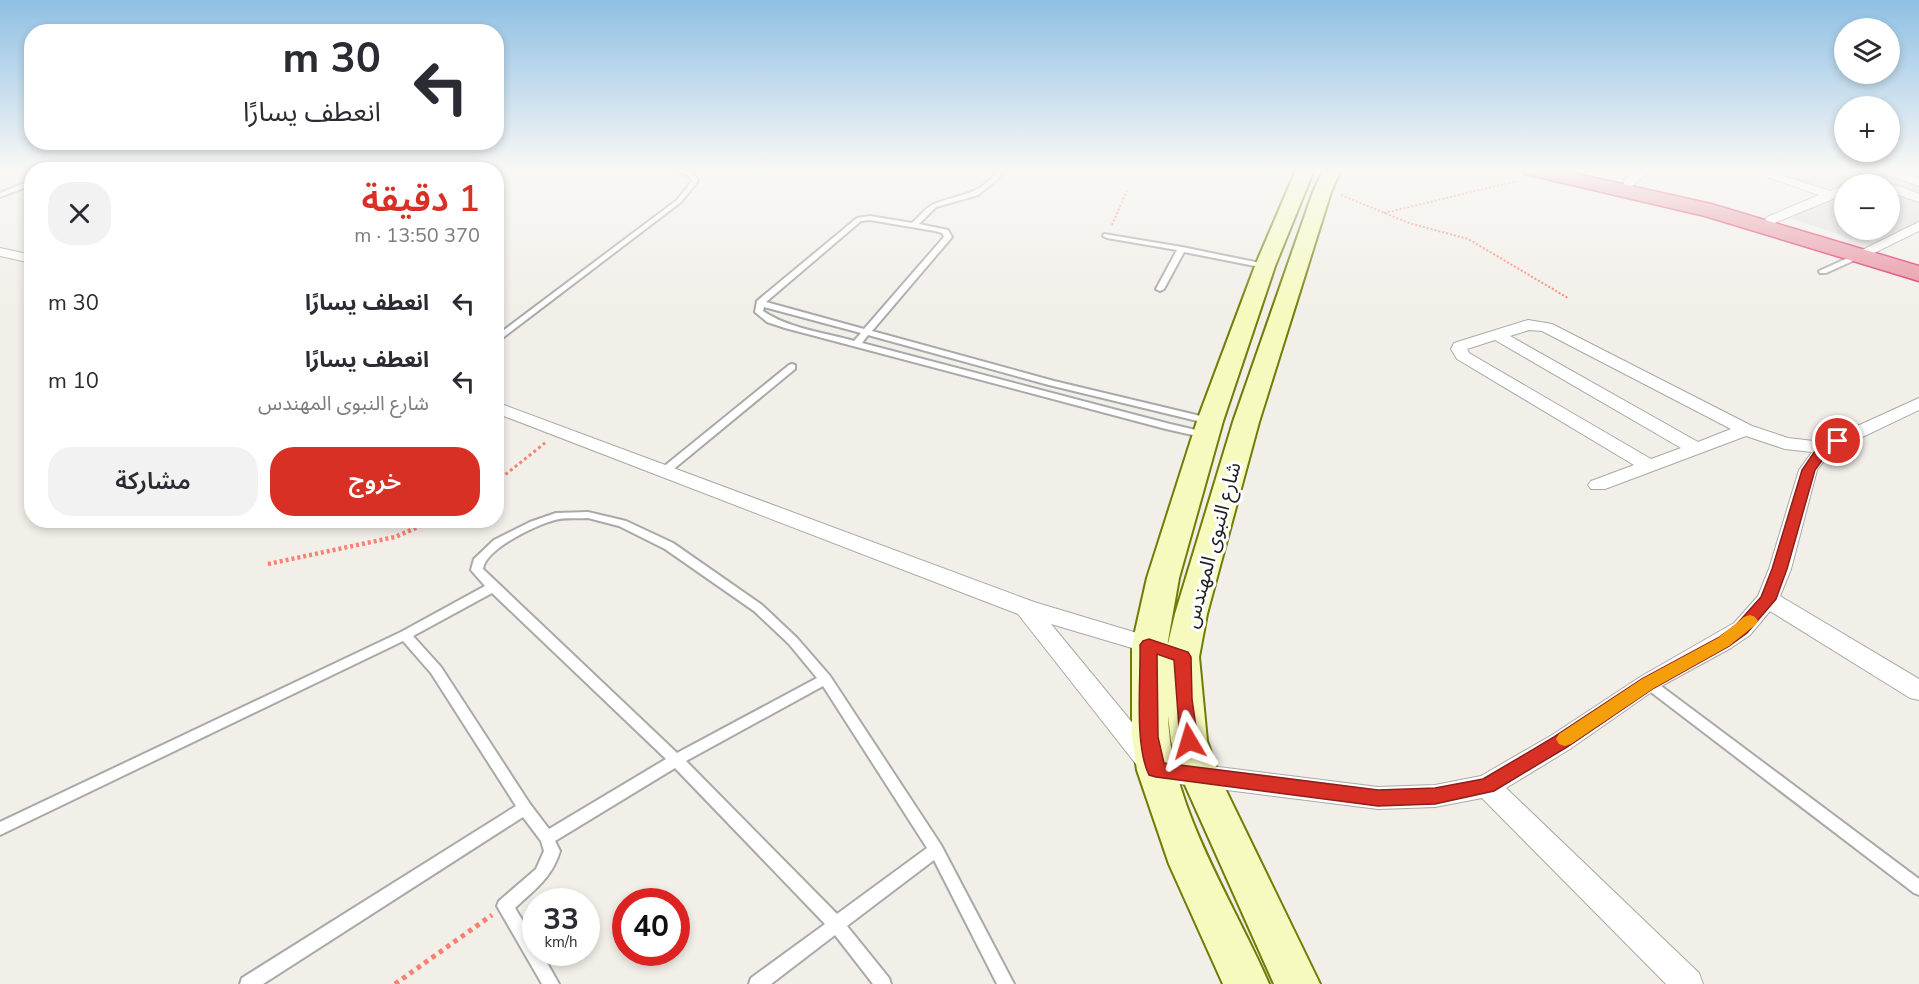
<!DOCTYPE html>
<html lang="ar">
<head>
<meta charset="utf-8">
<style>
  body { margin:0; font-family:"Nunito Sans","Noto Sans Arabic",sans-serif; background:#f2f2f3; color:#2b2b33; direction:rtl; height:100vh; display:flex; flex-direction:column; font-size:22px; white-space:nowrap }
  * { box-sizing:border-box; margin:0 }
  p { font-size:20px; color:#7c7c81 }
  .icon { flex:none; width:33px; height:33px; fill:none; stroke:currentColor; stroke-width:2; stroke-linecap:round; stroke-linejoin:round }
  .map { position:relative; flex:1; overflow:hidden; direction:ltr }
  .details { position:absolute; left:24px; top:162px; width:480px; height:366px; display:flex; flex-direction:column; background:#fff; border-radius:24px; box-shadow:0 3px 9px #0003; direction:rtl }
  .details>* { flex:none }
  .hud { position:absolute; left:24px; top:24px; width:480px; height:126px; border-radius:24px; box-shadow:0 3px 9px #0003; direction:rtl; background:#fff; color:#2b2b33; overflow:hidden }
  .buttons { position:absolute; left:1834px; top:18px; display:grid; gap:12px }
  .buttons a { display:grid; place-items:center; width:66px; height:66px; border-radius:50%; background:#fff; box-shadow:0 3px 9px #0003; font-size:30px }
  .speed { position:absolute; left:522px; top:888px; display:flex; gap:12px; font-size:30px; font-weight:700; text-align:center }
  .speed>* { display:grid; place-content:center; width:78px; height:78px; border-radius:50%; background:#fff; box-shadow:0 3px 9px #0003; line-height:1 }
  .speed small { font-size:15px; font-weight:400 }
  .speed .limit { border:9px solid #d22; background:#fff; color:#111 }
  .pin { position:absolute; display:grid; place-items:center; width:51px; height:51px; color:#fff; margin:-26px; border:3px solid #fff; border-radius:50%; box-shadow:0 2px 6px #0007 }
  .me { position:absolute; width:66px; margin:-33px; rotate:353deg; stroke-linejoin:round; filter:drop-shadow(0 0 4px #0008) }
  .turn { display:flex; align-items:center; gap:21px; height:126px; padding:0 24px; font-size:27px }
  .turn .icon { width:78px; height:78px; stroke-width:2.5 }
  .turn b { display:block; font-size:42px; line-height:51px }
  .round { display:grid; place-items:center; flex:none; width:63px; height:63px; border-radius:24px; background:#f2f2f3 }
  .summary { display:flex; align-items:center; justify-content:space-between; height:102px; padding:0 24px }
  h1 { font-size:36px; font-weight:600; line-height:45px; color:#d93025 }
  .primary-button { display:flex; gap:12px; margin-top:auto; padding:12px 24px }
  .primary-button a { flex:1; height:69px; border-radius:24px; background:#d93025; color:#fff; font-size:24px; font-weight:600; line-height:69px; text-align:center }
  .primary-button a+a { background:#f2f2f3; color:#2b2b33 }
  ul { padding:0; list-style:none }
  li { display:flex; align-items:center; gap:18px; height:78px; padding:0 24px }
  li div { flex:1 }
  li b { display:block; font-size:22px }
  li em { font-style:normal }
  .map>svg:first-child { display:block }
</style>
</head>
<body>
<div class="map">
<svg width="1919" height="984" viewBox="0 0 1919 984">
  <rect width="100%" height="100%" fill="#f2efe9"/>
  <path fill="#e0dfdf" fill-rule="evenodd" d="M1762,170H1919V228L1910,226L1870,245L1791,218L1840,196ZM1845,184H1890V230H1845Z"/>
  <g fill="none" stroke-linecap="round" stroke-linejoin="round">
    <g stroke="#a9a9a9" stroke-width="4">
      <g id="lane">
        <path d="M673,170H683L694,174L698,181L681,202L496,343V336L677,200L692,181L689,176Z"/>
        <path d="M998,170H1004L998,179L978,195L936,207L919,224L948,230L952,237L872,331L1054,381L1213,419L1215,421L1213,423L1210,424L1049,385L868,335L862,343L1170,424L1209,433L1211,435L1209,437L1206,438L1166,429L785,328L767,322L755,312L757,301L857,218L870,216L912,223C919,217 926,207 934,204C959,194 982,195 998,170ZM870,220L935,231L942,233L944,237L864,329L766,302L861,221ZM764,307L861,333L854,341C826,333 787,328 763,311Z"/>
        <path d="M32,180V185L0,197V193Z"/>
        <path d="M1104,234L1182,247L1265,264L1269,266L1265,268L1184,252L1164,289L1160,291L1156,289L1177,250L1107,238L1103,236Z"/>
        <path d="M1859,253L1866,255L1826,273H1820L1819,271Z"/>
        <path d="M792,364L795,365V369L670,472H662L661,470L662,468L789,365Z"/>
        <path d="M588,512L626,521L673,543L762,605L797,638L830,676L941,845L1014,984H997L934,860L847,926L889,978L891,984H873L835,935L771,984H749L751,978L825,924L675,768L555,841L560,851C552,878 534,890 515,908L536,943V952H541L559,984H542L497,906L499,901L536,869L544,851L541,841L523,817L263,984H240L242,978L516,806L431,673L403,641L0,835V822L401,632L485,586L471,570L474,559L494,540L530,522L556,513ZM588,518L619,526L665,549L754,611L789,644L817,678L677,753L483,569C485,549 536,525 555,520C565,517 577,519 588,518ZM492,593L666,759L549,829L530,804L441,667L413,636ZM823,686L927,848L837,914L686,761Z"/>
        <path d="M1648,678L1653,680L1919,879V895L1914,893L1643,686L1642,683L1643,680Z"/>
      </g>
    </g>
    <g stroke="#a9a9a9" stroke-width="2">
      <g id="street">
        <path d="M1638,170H1652L1632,186H1624V180Z"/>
        <path d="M1747,170H1766L1830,191L1845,185V194L1772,224L1765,220L1767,217L1819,195Z"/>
        <path d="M1827,170H1846L1882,181L1884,184H1867Z"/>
        <path d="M1874,170H1893L1919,178V186Z"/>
        <path d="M1889,184C1899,186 1909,190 1919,194V202L1890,192Z"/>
        <path d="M1919,222V231L1874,253L1869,254L1862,250Z"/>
        <path d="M0,248L32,255V263L0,256Z"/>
        <path d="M1528,320L1552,324L1752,426L1788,438L1822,442L1919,398V410L1831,452L1817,470L1791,569L1780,596L1919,679V700L1910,698L1770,611L1750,635L1731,648L1656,689L1570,749L1506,788L1699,973L1703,984H1666L1482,798L1435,807L1378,809L1156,781L1147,778L1018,614L496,413V402L1034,602L1167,642L1171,648L1167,654L1159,656L1051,624L1163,760L1378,787L1435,785L1481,776L1552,735L1640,677L1734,623L1758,596L1769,569L1799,470L1812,452L1785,449L1746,436L1605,489H1591L1588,485L1591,481L1634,465L1457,359L1451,349L1454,343ZM1529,330L1542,331L1731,429L1698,442L1510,336ZM1495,340L1681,448L1651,459L1469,353L1467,349Z"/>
      </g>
    </g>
    <g stroke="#707d05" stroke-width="4">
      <path id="secondary" d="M1296,170H1314L1275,266L1223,421L1179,578L1166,652L1175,614L1233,422L1313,192L1323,170H1341L1331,192L1259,422L1207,614L1199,657L1207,741L1219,776L1320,984H1274L1181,776L1171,741L1168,715C1170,807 1233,900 1269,984H1223L1169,864L1137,770L1132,737V645L1147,578L1197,421L1255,266Z"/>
    </g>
    <g stroke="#dc2a67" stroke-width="3">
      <path id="highway" d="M1522,170H1560L1711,204L1919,266V281L1705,216L1525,174Z"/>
    </g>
    <g stroke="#fa8072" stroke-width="2" stroke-dasharray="2 2" stroke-linecap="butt">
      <path d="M1341,195L1409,223L1468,239L1568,298"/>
      <path d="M1384,213L1517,181"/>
      <path d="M1112,225L1127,190"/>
    </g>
    <path stroke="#fa8072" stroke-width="3" stroke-dasharray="3 3" stroke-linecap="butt" d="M496,482L545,443"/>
    <path stroke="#fa8072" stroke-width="4.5" stroke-dasharray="3 3" stroke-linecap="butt" d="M268,564L395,537L434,520"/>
    <path stroke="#fa8072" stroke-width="5" stroke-dasharray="4.5 4.5" stroke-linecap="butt" d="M395,984L492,915"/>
    <use href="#lane" fill="#fff" fill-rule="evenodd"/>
    <use href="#street" fill="#fff" fill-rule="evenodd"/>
    <use href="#secondary" fill="#f7fabf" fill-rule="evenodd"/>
    <use href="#highway" fill="#e892a2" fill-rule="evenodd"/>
  </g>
  <linearGradient id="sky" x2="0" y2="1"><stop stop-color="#8fc0e4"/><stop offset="0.55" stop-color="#f9f8f5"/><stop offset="1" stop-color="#f9f8f5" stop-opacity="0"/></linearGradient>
  <rect width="1919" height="308" fill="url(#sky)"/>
  <path fill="#d93025" stroke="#8d1f18" stroke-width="1.5" d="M1838,437L1845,441L1829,451L1815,470L1787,569L1776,599L1747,633L1729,646L1654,688L1567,747L1494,791L1435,804L1378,806L1156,777L1149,775C1134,745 1141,680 1140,645L1143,641L1149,639L1188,652L1191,657L1192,699L1198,741L1195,746L1189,748L1183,746L1180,741L1174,660L1157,654L1158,737L1164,763L1378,790L1435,788L1483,779L1554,737L1642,679L1718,638L1736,625L1761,597L1772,569L1802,470L1819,445Z"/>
  <path fill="#f59e0b" d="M1750,615L1755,617L1758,621L1755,625L1729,646L1654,688L1571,744L1565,746L1559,744L1556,739L1559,734L1642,679L1718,638L1744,617Z"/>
  <g text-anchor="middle" stroke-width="6" stroke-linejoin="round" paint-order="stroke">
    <g font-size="20" fill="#222" stroke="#fff">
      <text transform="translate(1212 545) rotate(-75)" y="7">شارع النبوى المهندس</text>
    </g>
  </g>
</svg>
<div class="buttons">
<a><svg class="icon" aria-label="layers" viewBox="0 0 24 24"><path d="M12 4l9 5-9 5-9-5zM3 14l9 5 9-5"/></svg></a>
<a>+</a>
<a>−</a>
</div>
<div class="speed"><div>33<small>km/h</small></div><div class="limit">40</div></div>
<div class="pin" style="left:1838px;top:441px;background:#d93025"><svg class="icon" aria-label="arrive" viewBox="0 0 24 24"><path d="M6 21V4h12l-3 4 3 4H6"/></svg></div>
<svg class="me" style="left:1189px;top:741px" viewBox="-20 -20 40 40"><path d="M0-17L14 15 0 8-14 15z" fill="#d93025" stroke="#fff" stroke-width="4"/></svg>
<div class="hud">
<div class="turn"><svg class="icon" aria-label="left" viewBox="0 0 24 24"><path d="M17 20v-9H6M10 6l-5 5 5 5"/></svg><div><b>30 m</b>انعطف يسارًا</div></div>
</div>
<section class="details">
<div class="summary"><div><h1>1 دقيقة</h1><p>370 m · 13:50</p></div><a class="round"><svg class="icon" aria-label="close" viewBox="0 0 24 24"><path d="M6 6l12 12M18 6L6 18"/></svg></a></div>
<ul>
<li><svg class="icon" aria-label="left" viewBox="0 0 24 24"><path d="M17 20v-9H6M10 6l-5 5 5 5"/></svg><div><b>انعطف يسارًا</b></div><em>30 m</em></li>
<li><svg class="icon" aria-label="left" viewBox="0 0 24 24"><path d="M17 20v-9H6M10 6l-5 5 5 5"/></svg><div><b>انعطف يسارًا</b><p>شارع النبوى المهندس</p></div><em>10 m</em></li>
</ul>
<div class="primary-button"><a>خروج</a><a>مشاركة</a></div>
</section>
</div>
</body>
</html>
